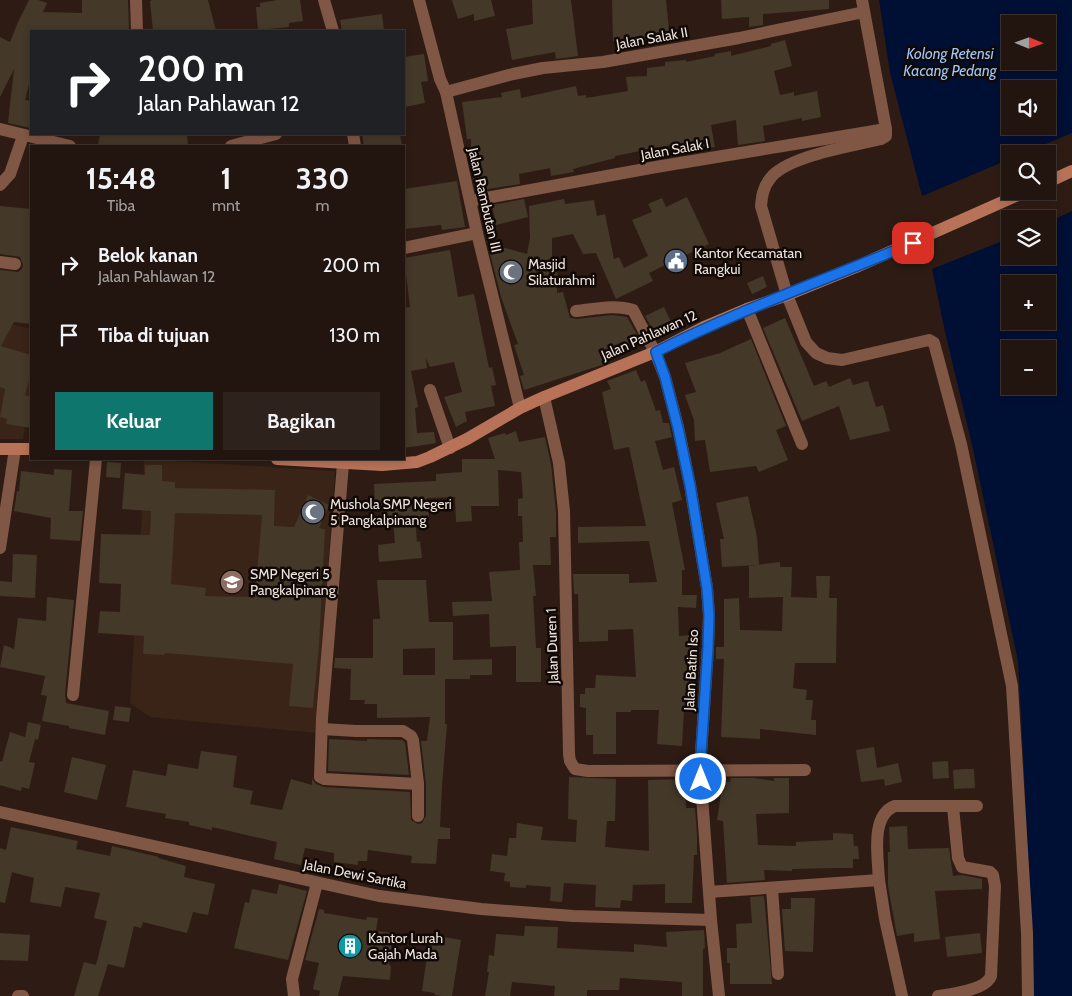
<!DOCTYPE html>
<html lang="id">
<head>
<meta charset="utf-8">
<style>
  body { margin:0; font-family:Cabin,sans-serif; background:#2e221d; color:#f1f3f6; height:100vh; display:flex; flex-direction:column; font-size:19px; white-space:nowrap }
  * { box-sizing:border-box; margin:0 }
  p { font-size:16px; color:#a29f9e }
  .icon { flex:none; width:28px; height:28px; fill:none; stroke:currentColor; stroke-width:2; stroke-linecap:round; stroke-linejoin:round }
  .map { position:relative; flex:1; overflow:hidden }
  .drawer { position:absolute; left:30px; top:145px; width:375px; height:315px; display:flex; flex-direction:column; background:#22150f; border-radius:0px; box-shadow:0 2px 8px #0003,0 0 0 1px #3f342f }
  .drawer>* { flex:none }
  .hud { position:absolute; left:30px; top:30px; width:375px; height:105px; border-radius:0px; box-shadow:0 2px 8px #0003,0 0 0 1px #3f342f; background:#202124; color:#fff; overflow:hidden }
  .needle { width:32px; rotate:91deg }
  .controls { position:absolute; left:1001px; top:15px; display:grid; gap:10px }
  .controls a { display:grid; place-items:center; width:55px; height:55px; border-radius:0px; background:#22150f; box-shadow:0 2px 8px #0003,0 0 0 1px #3f342f; font-size:25px }
  .pin { position:absolute; display:grid; place-items:center; width:42px; height:42px; color:#fff; margin:-21px; border-radius:10px; box-shadow:0 2px 8px #0006 }
  .me { position:absolute; width:55px; margin:-28px; rotate:0deg; stroke-linejoin:round; filter:drop-shadow(0 0 4px #0008) }
  .turn { display:flex; align-items:center; gap:18px; height:105px; padding:0 25px; font-size:22px }
  .turn .icon { width:65px; height:65px; stroke-width:2.5 }
  .turn b { display:block; font-size:35px; line-height:42px }
  .eta { display:flex; justify-content:space-evenly; align-items:center; height:85px; text-align:center }
  .eta b { font-size:30px; font-weight:700; line-height:35px }
  .button { display:flex; gap:10px; margin-top:auto; padding:10px 25px }
  .button a { flex:1; height:58px; border-radius:0px; background:#0f766e; color:#fff; font-size:20px; font-weight:700; line-height:58px; text-align:center }
  .button a+a { background:#2e221d; color:#f1f3f6 }
  ul { padding:0; list-style:none }
  li { display:flex; align-items:center; gap:15px; height:70px; padding:0 25px }
  li div { flex:1 }
  li b { display:block; font-size:19px }
  li em { font-style:normal }
  .map>svg:first-child { display:block }
</style>
</head>
<body>
<div class="map">
<svg width="1072" height="996" viewBox="0 0 1072 996">
  <rect width="100%" height="100%" fill="#2e1c14"/>
  <g fill="#3a2317">
    <path d="M0,321L31,329V392L23,439H0Z"/>
    <path d="M144,459L335,471L316,733L150,717L130,703L143,500Z"/>
  </g>
  <g fill="#000f34" fill-rule="evenodd">
    <path d="M879,0H1072V133L1022,154H1010V159L922,196L890,73ZM1010,24H1048V61H1010ZM1010,89H1048V126H1010Z"/>
    <path d="M1072,211V996H1034L1024,771L1018,661L973,449L945,332L932,269L1010,238V256H1048V222ZM1010,284H1048V321H1010ZM1010,349H1048V386H1010Z"/>
  </g>
  <g fill="#443828" fill-rule="evenodd">
    <path d="M29,0H38L47,3L43,12L82,13V0H128L129,31H31V77L25,100L31,101V128L8,123L14,69L0,97V37L10,42L18,22Z"/>
    <path d="M152,0H208L216,31H153L150,1Z"/>
    <path d="M277,0H300L303,21L289,23V27L258,30L256,7H260V3Z"/>
    <path d="M452,0H491L495,16L474,21V14L458,19Z"/>
    <path d="M532,0H571L578,56L556,59L555,52L512,60L506,29L533,24Z"/>
    <path d="M612,0H666L670,39L639,43V40L613,41Z"/>
    <path d="M721,0H829V9L763,14V25L749,27V17L722,19Z"/>
    <path d="M382,14L384,31H342L340,20Z"/>
    <path d="M785,40L792,66L774,71L780,95L794,92V96L817,91L821,117L802,121V118L763,126L765,141L738,145L736,120L711,125L715,147L682,153L680,143L615,156V158L573,169L574,172L551,176L550,168L519,174L520,184L476,191L473,179V154H471V139H467L462,102L502,97L501,93L520,89L521,98L576,86L578,96L586,95V98L628,91L626,77L647,76V68L665,66V62L686,60V62L715,56L714,54L731,51V56L771,46V44Z"/>
    <path d="M424,54L428,81L421,82L425,103L404,107V57Z"/>
    <path d="M100,134H187L188,146H98Z"/>
    <path d="M362,134H400L402,146H364Z"/>
    <path d="M457,181L465,227L442,230L441,225L404,229V189Z"/>
    <path d="M687,197L709,244L649,273L653,281L616,299L596,253L583,254L573,234L552,238V260H557V293L563,292L570,318L577,319L612,315L627,317L640,340L603,357L605,364L524,390L520,376L524,375L514,345L518,344L502,300L489,250L505,248L527,254L530,238L529,206L564,199L565,204L594,200L597,216L605,214L614,259L619,257L624,268L648,256L632,220L652,212L648,204L662,198L666,207Z"/>
    <path d="M524,199L528,217L496,225L492,205Z"/>
    <path d="M0,206L31,209V324L14,322L1,346L31,355V374L25,395L31,397V428L6,424L7,419L0,417L5,389L0,387V270L18,272L22,269L23,265L20,257L0,254Z"/>
    <path d="M450,250L458,297L474,294L489,368L492,367L496,385L491,386L495,406L465,412L467,421L456,427L444,397L462,392L454,362L430,367L426,358L427,368L411,371L418,407L415,408L417,433L434,432L436,443L404,448V308L410,307L404,258Z"/>
    <path d="M763,276L767,287L752,294L747,283Z"/>
    <path d="M664,307L671,322L653,330L645,316Z"/>
    <path d="M785,318L814,386L826,381L829,387L850,378L853,385L868,381L876,407L883,405L890,431L850,440L839,406L802,421L763,328Z"/>
    <path d="M751,339L786,426L776,430L788,460L759,472L756,466L710,472L705,440L695,441L694,420L685,395L696,392L685,363L720,353Z"/>
    <path d="M636,370L641,382L645,380L656,411L660,410L663,423H669L672,437L655,441L663,470L674,467L682,500L672,503L685,570H682V595H697L696,608L678,607L679,636L694,635V648H693L695,698H689L688,710H684L682,746L657,744L659,710H631V712H616V754H593V735H586V708L580,707V694H585V688H595L596,675L636,677L633,629L608,630V641L579,642L578,594H574L573,574H629V583L657,582L649,541L578,543V527L646,526L629,447L614,450L602,392L611,389L607,381Z"/>
    <path d="M516,431L519,442L545,437L551,464L556,512V537H550L551,565H533L536,596H533L536,648H541V682H516V646L490,647L489,614L453,616L452,602L492,601L489,572L520,570L519,542H523L522,516H518V499L523,498L521,472L498,470L499,506H471L472,521L456,522L455,497L427,498L429,517L415,518L417,542L420,541L422,558L379,562L378,545L395,543L393,520L386,521L384,508L375,509L374,484L436,481V474L462,472V459H495L488,438L505,433L506,435Z"/>
    <path d="M107,462L121,463L120,478L106,477Z"/>
    <path d="M145,465H162V481L175,482V488L275,490L274,526L294,527L308,495L329,505L319,528L325,529L319,646L313,708L289,706L293,664L165,653L164,655L143,654L144,636L98,633L100,611L120,612L121,584L99,583L101,534L150,535L151,511L122,509L125,473L145,475ZM175,513L262,515L255,597L205,596L206,588L171,584Z"/>
    <path d="M54,469L72,470L69,511H83L80,541L50,539L51,518L14,511L17,491L19,492L21,471L54,475Z"/>
    <path d="M748,496L757,537L759,565L722,567L720,539H724L716,503Z"/>
    <path d="M13,554L37,555L35,598L0,596V581L12,582Z"/>
    <path d="M780,562V567H792L791,597L817,598L816,576H830L829,598H837L836,663H795L793,688L807,690L806,700H813L811,720H816V735L760,729V739L721,737L724,659H716V647H724V599L739,598L740,630L782,631L783,597L749,598V566Z"/>
    <path d="M377,580H426L429,622H453V660L492,659V675H470V679H445V724H447L442,786L440,827L450,828V839H438L436,864L411,863L412,856L368,850L367,861H358V865L334,862V853L305,848L301,865L274,859L277,842L212,827V830L189,825V822L165,818L166,814L126,807L133,770L166,776L168,764L198,769L201,751L237,756L233,787L253,791L250,804L282,810L291,779L312,785V779L316,784L324,787L410,792L411,820L418,824L422,823L426,816V784L421,741H427L430,717L377,718V704H364L365,700H350L351,669L334,668L335,658H373V619H380ZM435,648V675H403V649Z"/>
    <path d="M47,597L74,600L65,694L66,703L109,711L105,735L69,728V726L42,721L47,696L41,695L45,676L0,667L4,645L14,649L18,618L46,621Z"/>
    <path d="M115,706L131,708L129,722L113,720Z"/>
    <path d="M28,722L41,725L38,740L35,739L29,762L35,763L29,789L22,787L21,791L0,785V761L2,762L10,732L25,737Z"/>
    <path d="M329,739L367,741V739L402,740L405,742L409,775L328,771Z"/>
    <path d="M874,747L877,768L898,763L902,782L885,786L884,779L861,782L856,750Z"/>
    <path d="M72,757L106,765L97,800L64,792Z"/>
    <path d="M948,761L949,778L933,779L932,762Z"/>
    <path d="M963,769H974L975,788L954,789L953,770Z"/>
    <path d="M569,777L616,779L615,821H607L605,847L649,851L648,780L685,779L686,808H695L697,835V855H694L692,903H665V884L633,885L632,901L621,900L620,908L595,907L596,885L564,883L562,902L550,901L551,887L526,885V888L510,887V882L504,881L505,873L490,871L492,854L507,856L509,838H516L517,823L543,827L541,840L576,842L577,820L568,819Z"/>
    <path d="M731,778H754L774,781V778H789V813L756,814L758,845L796,846V842L833,840V833L853,834L854,846H858L859,859H853V868H833L792,869V871L764,870L765,880L727,883L723,821L717,820L723,781L730,782Z"/>
    <path d="M907,826L908,849L949,848L953,876L962,875L982,879V889L935,891L940,939L914,942V933L897,936L888,886V852H890L889,827Z"/>
    <path d="M11,827L78,841L76,849L110,856L112,846L159,857L158,858L186,866L184,877L215,884L208,915L193,912L187,933L143,922L141,928L134,926L124,968L108,964L98,996H74L84,962L96,965L107,921L94,918L100,893L65,887L61,907L30,902L34,878L12,872L5,903L0,902V848L6,850Z"/>
    <path d="M279,884L307,891L288,960L234,948L245,902L249,903L252,889L277,894Z"/>
    <path d="M764,896L772,984H730V963H727V948H737L736,924L752,923L750,897Z"/>
    <path d="M791,898H815L813,952L785,951L782,909H791Z"/>
    <path d="M319,909L324,910V913L366,920L367,917L378,918L376,931L393,933L389,965L391,966L390,980L343,976L338,996H319L320,991L313,989L319,963L305,960Z"/>
    <path d="M525,926L558,927L557,948L634,952V944L667,947L666,932L704,930L705,948L703,949V996H682V982L620,978L619,990H587V996H554L555,986L512,982L510,996H485L489,972H487L489,955L494,956L496,934L524,936Z"/>
    <path d="M0,933L30,935L28,961L0,960Z"/>
    <path d="M980,933L982,953L947,957L945,937Z"/>
    <path d="M430,935L461,940L452,996H441L435,995V993L422,991Z"/>
  </g>
  <g fill="none" stroke-linecap="round" stroke-linejoin="round">
    <g stroke="#805645" stroke-width="12">
      <path d="M136,0L137,31"/>
      <path d="M324,0L333,31"/>
      <path d="M419,0L440,79L446,92L477,233L520,408"/>
      <path d="M862,0L886,129V136L881,139C854,146 784,156 769,180C763,188 762,196 761,206L787,295L806,342L816,353L827,358L842,360L929,340L934,343L961,444L1012,686L1027,933L1028,996"/>
      <path d="M446,92L513,74L543,68L603,62L739,38L864,12"/>
      <path d="M0,129L70,146"/>
      <path d="M353,134L355,146"/>
      <path d="M231,146L276,134"/>
      <path d="M0,185L10,174L23,136"/>
      <path d="M470,201L656,167L886,129"/>
      <path d="M404,248L477,233"/>
      <path d="M0,262L15,264"/>
      <path d="M747,309L802,444"/>
      <path d="M576,311C595,309 615,304 633,310L655,352"/>
      <path d="M430,390L450,448"/>
      <path d="M544,397L559,463L564,511L569,754L570,761L575,769L588,771L805,770"/>
      <path d="M343,464L322,718L320,777L324,779L418,784"/>
      <path d="M0,548L15,449"/>
      <path d="M73,695L96,459"/>
      <path d="M322,729L356,731H403L411,736L413,740L418,784V816"/>
      <path d="M0,812L379,896L481,909L573,916L711,920"/>
      <path d="M879,880C878,858 870,815 895,806H977"/>
      <path d="M772,888L778,974"/>
      <path d="M709,892L879,880L885,919L902,996"/>
      <path d="M18,996H23"/>
      <path d="M294,996L292,979L317,883"/>
      <path d="M938,996C952,994 986,990 991,976L995,886L993,875L990,872L962,867L958,858L953,807"/>
    </g>
    <path stroke="#805645" stroke-width="12" d="M655,352L665,377L678,427L690,485L707,588L709,615L708,647L700,769L711,920L719,996"/>
    <g stroke="#b77258" stroke-width="12">
      <path d="M1048,182L1072,171"/>
      <path d="M0,449H31"/>
      <path d="M277,459L382,465L417,462L430,457L467,439L520,408L544,397L655,352L704,327L747,309L787,295L856,267L1027,191"/>
    </g>
  </g>
  <g fill="none" stroke-linecap="round" stroke-linejoin="round">
    <g stroke="#114b97" stroke-width="12">
      <path id="route" d="M701,779L700,769L708,647L709,615L707,588L690,485L678,428L665,377L656,352C739,310 827,279 913,243"/>
    </g>
    <use href="#route" stroke="#1a73e8" stroke-width="9"/>
  </g>
  <defs>
    <g id="civic-disc" transform="scale(1.25)"><circle r="9.5" fill="#5c6f8a" stroke="#100906"/><path d="M-.6-6.5H3V-4.5H.6V-3L4-1V1h2V6H-6V1h2V-1L-.6-3ZM-1.2 2.5V6h2.4V2.5Z" fill="#fff"/></g>
    <g id="mosque-disc" transform="scale(1.25)"><circle r="9.5" fill="#6b7280" stroke="#100906"/><path d="M3.5-4.9A6 6 0 1 0 3.5 4.9A5 5 0 1 1 3.5-4.9Z" fill="#fff"/></g>
    <g id="school-disc" transform="scale(1.25)"><circle r="9.5" fill="#8d6e63" stroke="#100906"/><path d="M0-5L7-2L0 1L-7-2ZM-4 1L0 2.5L4 1V4Q0 6-4 4Z" fill="#fff"/></g>
    <g id="building-disc" transform="scale(1.25)"><circle r="9.5" fill="#0f9aa8" stroke="#100906"/><path d="M-4-6H4V6H1V3H-1V6H-4ZM-2.5-4.3h1.7v1.8h-1.7ZM.8-4.3h1.7v1.8H.8ZM-2.5-1h1.7V.8h-1.7ZM.8-1h1.7V.8H.8Z" fill="#fff"/></g>
  </defs>
  <g fill-rule="evenodd">
    <use href="#civic-disc" x="676" y="261"/>
    <use href="#mosque-disc" x="511" y="272"/>
    <use href="#mosque-disc" x="313" y="512"/>
    <use href="#school-disc" x="232" y="582"/>
    <use href="#building-disc" x="350" y="946"/>
  </g>
  <g text-anchor="middle" stroke-width="5" stroke-linejoin="round" paint-order="stroke">
    <g font-size="14" fill="#eee2dc" stroke="#100906">
      <text transform="translate(652 38) rotate(-10)" y="5">Jalan Salak II</text>
      <text transform="translate(675 149) rotate(-10)" y="5">Jalan Salak I</text>
      <text transform="translate(485 200) rotate(77)" y="5">Jalan Rambutan III</text>
      <text transform="translate(649 335) rotate(-24)" y="5">Jalan Pahlawan 12</text>
      <text transform="translate(552 646) rotate(-92)" y="5">Jalan Duren 1</text>
      <text transform="translate(691 670) rotate(-87)" y="5">Jalan Batin Iso</text>
      <text transform="translate(355 874) rotate(11)" y="5">Jalan Dewi Sartika</text>
    </g>
    <g font-size="14" fill="#eee2dc" stroke="#100906" text-anchor="start">
      <text x="694" y="258">Kantor Kecamatan<tspan x="694" dy="16">Rangkui</tspan></text>
      <text x="528" y="269">Masjid<tspan x="528" dy="16">Silaturahmi</tspan></text>
      <text x="330" y="509">Mushola SMP Negeri<tspan x="330" dy="16">5 Pangkalpinang</tspan></text>
      <text x="250" y="579">SMP Negeri 5<tspan x="250" dy="16">Pangkalpinang</tspan></text>
      <text x="368" y="943">Kantor Lurah<tspan x="368" dy="16">Gajah Mada</tspan></text>
    </g>
    <g font-size="15" font-style="italic" fill="#9fc7fd" stroke="#100906">
      <text x="950" y="59">Kolong Retensi<tspan x="950" dy="17">Kacang Pedang</tspan></text>
    </g>
  </g>
</svg>
<div class="controls">
<a><svg class="needle" viewBox="-14 -14 28 28"><path d="M0-13l5 13h-10z" fill="#e53935"/><path d="M0 13l5-13h-10z" fill="#a29f9e"/></svg></a>
<a><svg class="icon" aria-label="sound" viewBox="0 0 24 24"><path d="M4 9h4l5-4v14l-5-4H4zM17 9q2 3 0 6"/></svg></a>
<a><svg class="icon" aria-label="search" viewBox="0 0 24 24"><circle cx="10" cy="10" r="6"/><path d="M15 15l6 6"/></svg></a>
<a><svg class="icon" aria-label="layers" viewBox="0 0 24 24"><path d="M12 4l9 5-9 5-9-5zM3 14l9 5 9-5"/></svg></a>
<a>+</a>
<a>−</a>
</div>
<div class="pin" style="left:913px;top:243px;background:#d93025"><svg class="icon" aria-label="arrive" viewBox="0 0 24 24"><path d="M6 21V4h12l-3 4 3 4H6"/></svg></div>
<svg class="me" style="left:701px;top:779px" viewBox="-20 -20 40 40"><circle r="17" fill="#1a73e8" stroke="#fff" stroke-width="3"/><path d="M0-11L8 9 0 5-8 9z" fill="#fff"/></svg>
<div class="hud">
<div class="turn"><svg class="icon" aria-label="right" viewBox="0 0 24 24"><path d="M7 20v-9h11M14 6l5 5-5 5"/></svg><div><b>200 m</b>Jalan Pahlawan 12</div></div>
</div>
<section class="drawer">
<div class="eta">
<div><b>15:48</b><p>Tiba</p></div>
<div><b>1</b><p>mnt</p></div>
<div><b>330</b><p>m</p></div>
</div>
<ul>
<li><svg class="icon" aria-label="right" viewBox="0 0 24 24"><path d="M7 20v-9h11M14 6l5 5-5 5"/></svg><div><b>Belok kanan</b><p>Jalan Pahlawan 12</p></div><em>200 m</em></li>
<li><svg class="icon" aria-label="arrive" viewBox="0 0 24 24"><path d="M6 21V4h12l-3 4 3 4H6"/></svg><div><b>Tiba di tujuan</b></div><em>130 m</em></li>
</ul>
<div class="button"><a>Keluar</a><a>Bagikan</a></div>
</section>
</div>
</body>
</html>
